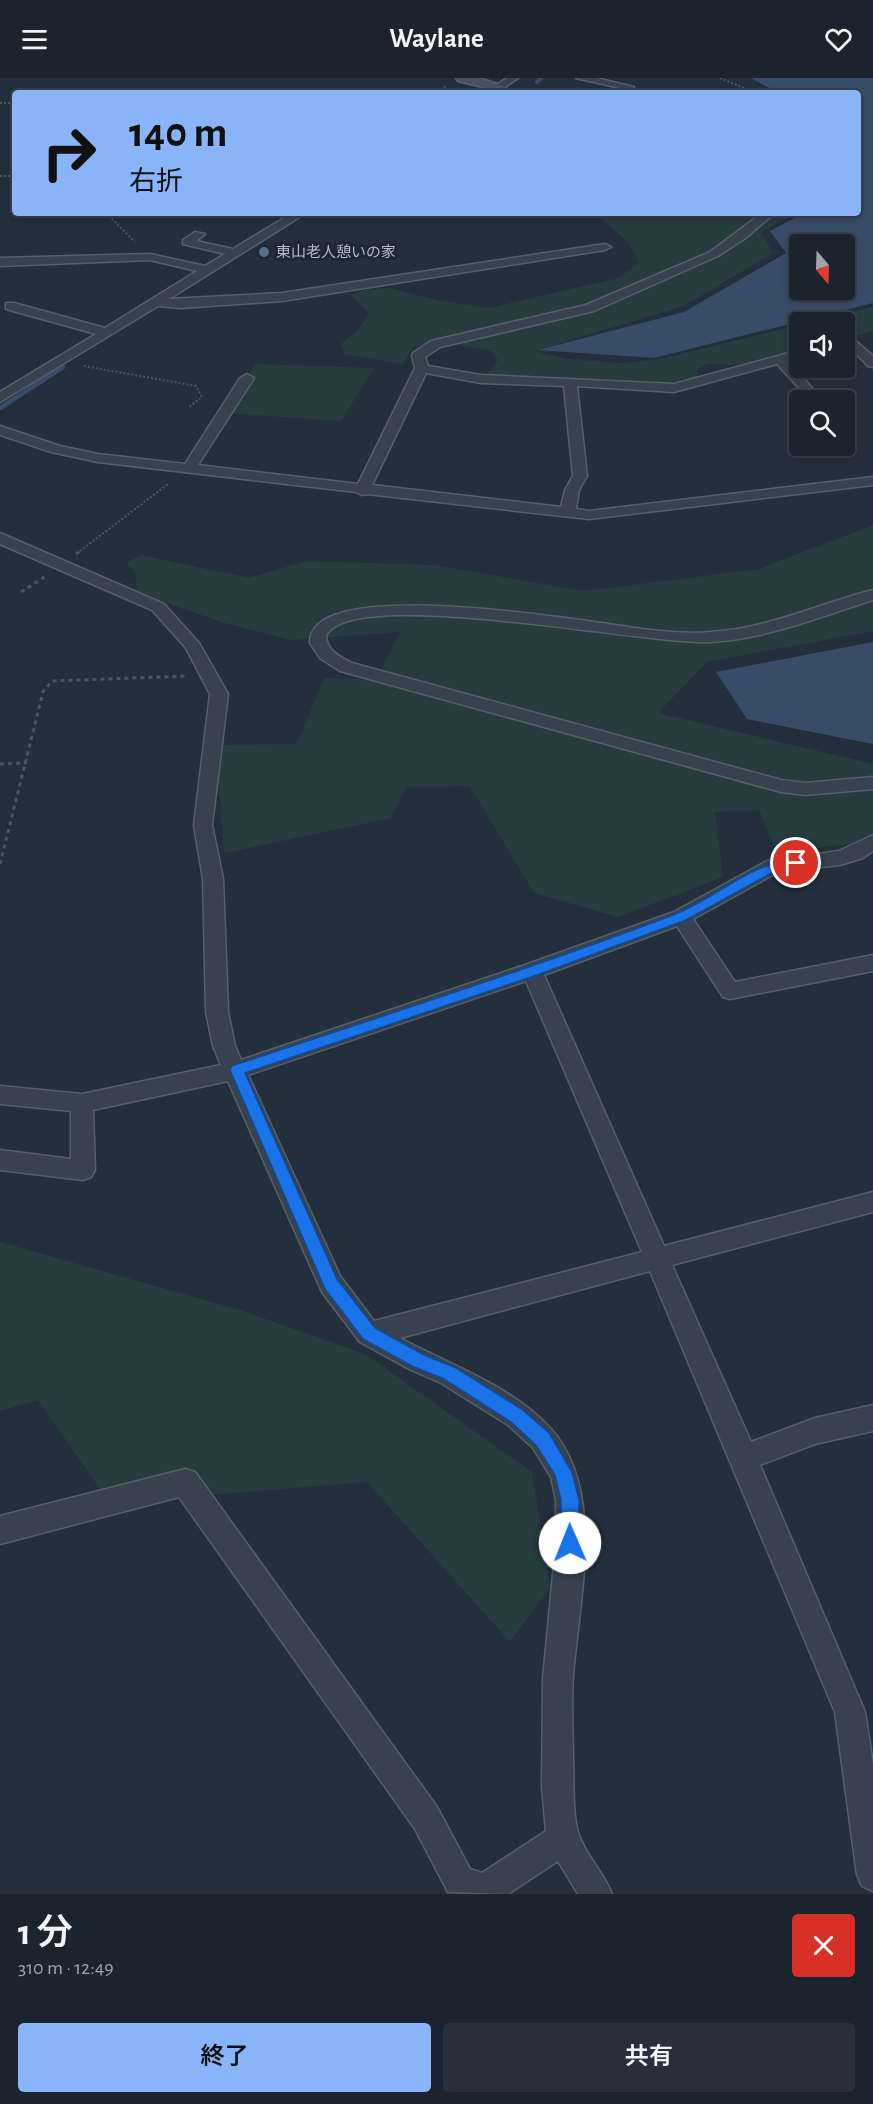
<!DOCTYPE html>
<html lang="ja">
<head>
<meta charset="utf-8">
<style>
  body { margin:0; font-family:"Alegreya Sans","Noto Sans JP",sans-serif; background:#282f3a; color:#f1f3f6; height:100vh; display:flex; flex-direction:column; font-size:22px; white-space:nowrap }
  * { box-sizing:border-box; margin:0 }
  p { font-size:20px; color:#a0a4aa }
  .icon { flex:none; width:33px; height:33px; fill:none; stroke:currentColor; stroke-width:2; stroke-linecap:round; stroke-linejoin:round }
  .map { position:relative; height:1816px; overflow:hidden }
  .drawer { display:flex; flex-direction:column; background:#1b232e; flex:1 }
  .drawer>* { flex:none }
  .hud { position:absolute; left:12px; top:12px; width:849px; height:126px; border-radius:6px; box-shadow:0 3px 9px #0003,0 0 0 2px #39404a; background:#8ab4f8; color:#111; overflow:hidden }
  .needle { width:39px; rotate:161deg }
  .tools { position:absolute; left:789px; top:156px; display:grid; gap:12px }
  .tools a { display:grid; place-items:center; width:66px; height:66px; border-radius:6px; background:#1b232e; box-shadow:0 3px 9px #0003,0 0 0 2px #39404a; font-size:30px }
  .pin { position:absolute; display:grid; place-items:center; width:51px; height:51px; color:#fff; margin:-26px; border:3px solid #fff; border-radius:50%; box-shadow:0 2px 6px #0007 }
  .me { position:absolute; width:66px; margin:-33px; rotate:359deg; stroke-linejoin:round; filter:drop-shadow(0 0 4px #0008) }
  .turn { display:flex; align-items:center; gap:21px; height:126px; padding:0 18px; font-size:27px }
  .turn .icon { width:78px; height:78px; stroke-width:2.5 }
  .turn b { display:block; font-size:42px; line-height:51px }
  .round { display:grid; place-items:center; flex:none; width:63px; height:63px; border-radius:6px; background:#282f3a }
  .head { display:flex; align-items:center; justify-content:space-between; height:102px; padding:0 18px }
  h1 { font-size:36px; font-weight:600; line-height:45px }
  .primary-button { display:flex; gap:12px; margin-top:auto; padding:12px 18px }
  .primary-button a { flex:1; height:69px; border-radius:6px; background:#8ab4f8; color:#111; font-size:24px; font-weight:600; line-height:69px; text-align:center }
  .primary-button a+a { background:#282f3a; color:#f1f3f6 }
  header { display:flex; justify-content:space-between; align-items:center; height:78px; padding:0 18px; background:#1b232e; font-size:27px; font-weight:600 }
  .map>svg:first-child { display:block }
</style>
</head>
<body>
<header><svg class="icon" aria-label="menu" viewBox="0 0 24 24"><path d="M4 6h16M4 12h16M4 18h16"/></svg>Waylane<svg class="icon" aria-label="heart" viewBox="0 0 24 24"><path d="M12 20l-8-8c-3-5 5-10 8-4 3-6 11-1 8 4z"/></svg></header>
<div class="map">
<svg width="873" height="1816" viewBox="0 0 873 1816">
  <rect width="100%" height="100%" fill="#242f3e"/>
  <g fill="#263c3f">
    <path d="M595,135H795L761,154L773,175L684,228L534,273L567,281L622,285L660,281L799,247V272L738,287L708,286L698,291L697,299L656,307L572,300L486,298L498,282L491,273L436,263L413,269L403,286L344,276L341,266L359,251L369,236L351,217L366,212L389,210L441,223L489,230L619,200L639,184L627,163Z"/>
    <path d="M873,229V253L846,261L844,244H809Z"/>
    <path d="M255,286L374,290L341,343L225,335Z"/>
    <path d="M873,447V553L707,584L658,635L873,686V764L776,774L759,732L715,734L723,799L618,839L534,815L470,708L406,709L391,740L224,775L216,667L297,666L324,600L377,601L400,554L290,562L221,544L137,514L135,495L126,485L141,477L249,500L307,483L433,487L584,513L759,491Z"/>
    <path d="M0,1164L243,1233L365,1276L532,1394L550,1509L510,1564L367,1404L110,1425L38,1322L0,1333Z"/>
  </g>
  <g fill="#394c67" fill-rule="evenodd">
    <path d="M751,0H873V225L654,280L538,272L684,234L786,175L770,153L804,135H858V15H778ZM800,166H844V212H800Z"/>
    <path d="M873,564V666L747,641L716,594Z"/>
  </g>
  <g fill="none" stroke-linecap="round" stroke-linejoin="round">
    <path stroke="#394c67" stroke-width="4" d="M537,4L541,0"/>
    <path stroke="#394c67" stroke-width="4.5" d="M0,330L63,289"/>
    <g stroke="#565f6c" stroke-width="3">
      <g id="street">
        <path d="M507,0H518L496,15H484Z"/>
        <path d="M576,0H596L634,9L629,12Z"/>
        <path d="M292,135H306L169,221L282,215L605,166L611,169L605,172L282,223L181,230L158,228L0,324V314L96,256L6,231V225H14L105,250L197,193L150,182L0,188V180L150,176L205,188L225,176L183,166V162L195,154L205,156L196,163L233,171Z"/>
        <path d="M762,135H775L744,161L718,178L594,233L440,269L425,279L428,288L481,297L674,306L800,272V280L789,283L822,322H810L777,286L674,314L577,308L587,398L579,412L576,431L589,433L873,399V407L589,441L367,416L362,417L356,414L98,384L51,374L0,357V348L60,368L98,376L185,386L240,300L247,296L254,300L198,387L358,406L415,290L412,278L413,275L431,263L586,227L710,174ZM426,295L481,305L564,308L573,398L565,412L561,429L372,407Z"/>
        <path d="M851,259L873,278V289L868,288L847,266V260Z"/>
        <path d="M0,455L164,526L199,565L228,616L212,747L223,801L228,934L235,968L241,982L525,887L674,834L767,783L839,773L873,757V773L863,780L840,787L778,794L693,841L735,904L873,877V893L730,921L723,919L677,848L544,897L664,1168L873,1114V1134L672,1187L751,1364L815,1340L873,1327V1353L815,1366L760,1387L865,1634L873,1687V1813L862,1808L857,1797L835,1634L650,1193L400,1260C450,1287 511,1307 551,1351C606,1412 579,1522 573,1598C571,1626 573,1655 573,1684C574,1704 572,1738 579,1757C586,1778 604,1795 612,1816H578L558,1783L508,1816L448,1814L415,1751L179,1419L0,1466V1438L185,1391L195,1394L437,1729L470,1791L482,1795L546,1753L542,1709L543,1601L556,1465V1422L551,1399L533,1370L508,1347L441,1305L409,1291L360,1264L322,1214L228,1003L93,1032L95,1092L91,1099L83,1102L0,1092V1072L71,1081V1033L0,1026V1008L82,1016L221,987L213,968L206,934L203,801L194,747L210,616L186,570L152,532L0,466ZM526,903L642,1174L374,1243L340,1198L248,997Z"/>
        <path d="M873,512V522C820,539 766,561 710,564C650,568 350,506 326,558C327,573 340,579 352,585L781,702L805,705L873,699V711L805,717L781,714L340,593L320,580L310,565C308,492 605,547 651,552C671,554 690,556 710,554C767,551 818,526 873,512Z"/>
      </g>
    </g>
    <g stroke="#565f6c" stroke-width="3">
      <path id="secondary" d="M456,0H479L506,9L499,13L458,3Z"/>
    </g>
    <g stroke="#44595c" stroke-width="2" stroke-dasharray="2 2" stroke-linecap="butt">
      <path d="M720,0L756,15"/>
      <path d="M433,15L447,8"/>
      <path d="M0,25H15"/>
      <path d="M0,98H15"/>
      <path d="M106,135L135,164"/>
      <path d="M84,288L196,308L202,319L189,329"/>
      <path d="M80,473L168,406"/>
    </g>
    <g stroke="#44595c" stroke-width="3" stroke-dasharray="4 4" stroke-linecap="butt">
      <path d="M76,476L82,472"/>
      <path d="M21,514L46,498"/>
      <path d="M0,686L26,685"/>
      <path d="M0,786L43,614L52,603L187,598"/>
    </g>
    <use href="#street" fill="#38414e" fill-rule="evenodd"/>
    <use href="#secondary" fill="#465061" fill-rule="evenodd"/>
  </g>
  <path fill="#1a73e8" stroke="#114b97" stroke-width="1.5" d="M796,781L800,782V788L777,792L686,842L537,897L245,995L337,1201L375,1250L424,1277L456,1290L523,1332L549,1355L572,1394L579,1422V1465L577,1471L570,1474L564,1471L561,1465V1422L555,1397L536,1367L511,1344L444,1301L412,1288L363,1261L325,1211L230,992L232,988C379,939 528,892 673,837C717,820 748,786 796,781Z"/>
  <circle fill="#5c6f8a" stroke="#1d2633" stroke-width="2" cx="264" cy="174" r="6"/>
  <g text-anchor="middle" stroke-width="6" stroke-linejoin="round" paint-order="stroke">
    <g font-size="15" fill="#b4bcc9" stroke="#1d2633" text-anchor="start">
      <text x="276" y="179">東山老人憩いの家</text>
    </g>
  </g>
</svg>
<div class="tools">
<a><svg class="needle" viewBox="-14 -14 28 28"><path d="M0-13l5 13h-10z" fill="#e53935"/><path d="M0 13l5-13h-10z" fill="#a0a4aa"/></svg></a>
<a><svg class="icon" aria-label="sound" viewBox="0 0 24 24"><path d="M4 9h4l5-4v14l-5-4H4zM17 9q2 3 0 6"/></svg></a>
<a><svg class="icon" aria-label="search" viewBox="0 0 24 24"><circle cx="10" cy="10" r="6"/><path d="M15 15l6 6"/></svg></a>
</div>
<div class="pin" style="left:796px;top:785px;background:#d93025"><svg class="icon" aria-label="arrive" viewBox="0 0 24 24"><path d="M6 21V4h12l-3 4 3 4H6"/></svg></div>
<svg class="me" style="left:570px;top:1465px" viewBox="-20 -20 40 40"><circle r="19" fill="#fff"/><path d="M0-13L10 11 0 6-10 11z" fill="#1a73e8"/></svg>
<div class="hud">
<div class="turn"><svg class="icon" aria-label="right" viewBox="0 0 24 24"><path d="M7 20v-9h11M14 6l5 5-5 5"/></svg><div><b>140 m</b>右折</div></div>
</div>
</div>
<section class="drawer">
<div class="head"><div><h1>1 分</h1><p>310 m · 12:49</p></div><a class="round" style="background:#d93025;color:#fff"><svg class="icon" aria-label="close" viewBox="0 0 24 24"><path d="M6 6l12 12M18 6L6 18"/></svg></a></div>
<div class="primary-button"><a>終了</a><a>共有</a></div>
</section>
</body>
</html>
